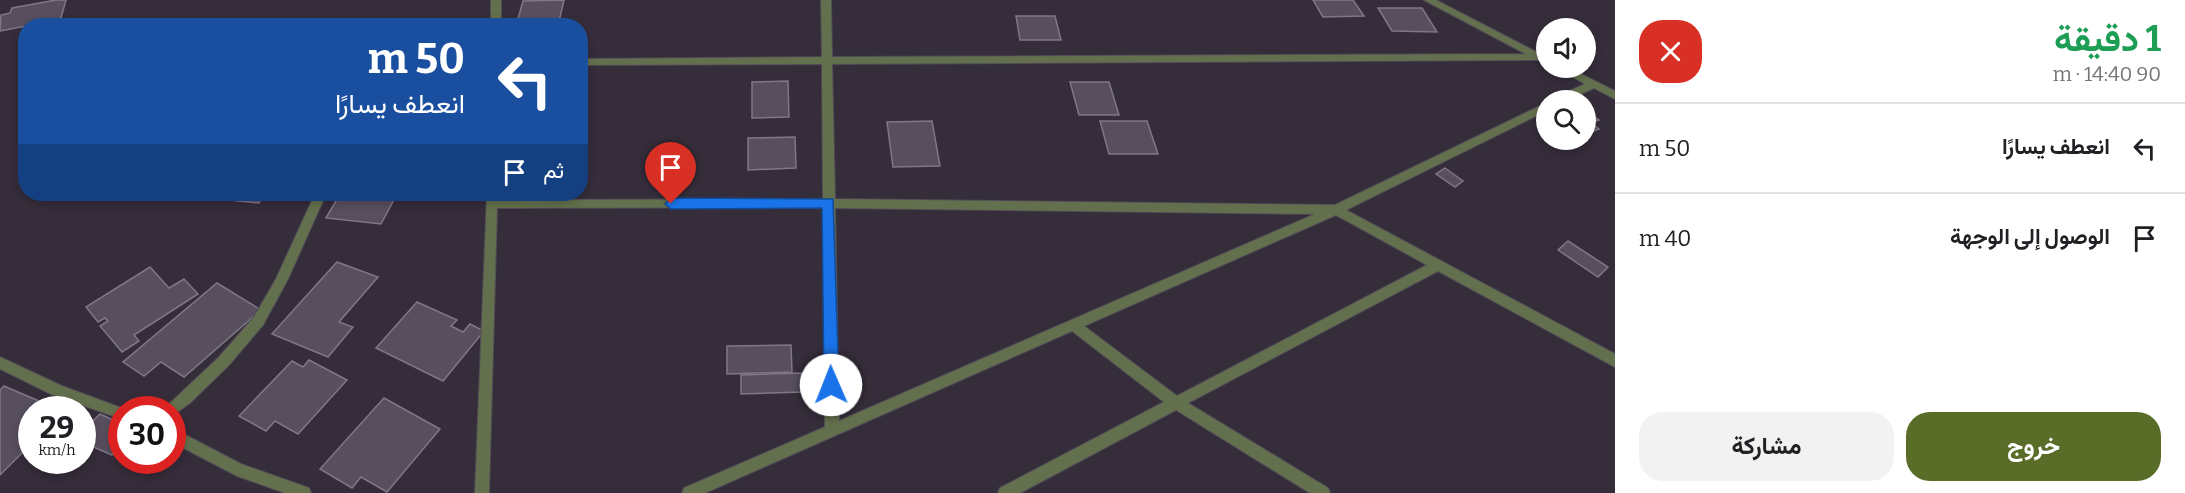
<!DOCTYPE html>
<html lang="ar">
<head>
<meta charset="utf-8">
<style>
  body { margin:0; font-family:Bitter,Vazirmatn,serif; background:#f2f2f2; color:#202124; direction:rtl; height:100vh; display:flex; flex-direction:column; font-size:22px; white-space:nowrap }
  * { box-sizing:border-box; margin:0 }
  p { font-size:20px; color:#757577 }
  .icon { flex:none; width:33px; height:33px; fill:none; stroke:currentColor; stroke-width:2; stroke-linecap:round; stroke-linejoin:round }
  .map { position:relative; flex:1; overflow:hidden; direction:ltr }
  .side { display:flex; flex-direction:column; background:#fff; width:570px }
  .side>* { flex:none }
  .banner { position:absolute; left:18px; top:18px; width:570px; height:183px; border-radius:24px; box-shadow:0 3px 9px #0003; direction:rtl; background:#1a4fa0; color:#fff; overflow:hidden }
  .tools { position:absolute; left:1536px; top:18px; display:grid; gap:12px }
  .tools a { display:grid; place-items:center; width:60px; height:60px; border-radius:50%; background:#fff; box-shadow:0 3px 9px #0003; font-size:30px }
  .speed { position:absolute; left:18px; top:396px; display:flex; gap:12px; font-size:30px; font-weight:700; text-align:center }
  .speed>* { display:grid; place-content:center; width:78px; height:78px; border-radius:50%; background:#fff; box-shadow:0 3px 9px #0003; line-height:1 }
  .speed small { font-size:15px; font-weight:400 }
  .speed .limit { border:9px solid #d22; background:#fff; color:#111 }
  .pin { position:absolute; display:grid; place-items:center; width:51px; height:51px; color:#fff; margin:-62px -26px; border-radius:50% 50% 50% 0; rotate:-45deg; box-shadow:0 0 6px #0007 }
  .pin .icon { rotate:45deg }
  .me { position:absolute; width:66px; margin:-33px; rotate:359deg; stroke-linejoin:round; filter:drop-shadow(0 0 4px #0008) }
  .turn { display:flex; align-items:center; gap:21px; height:126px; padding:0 24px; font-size:27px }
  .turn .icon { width:78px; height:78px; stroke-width:2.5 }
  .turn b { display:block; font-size:42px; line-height:51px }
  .then { display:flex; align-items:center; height:57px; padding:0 24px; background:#0003; gap:12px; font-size:22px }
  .round { display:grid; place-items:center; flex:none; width:63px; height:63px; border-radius:24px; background:#f2f2f2 }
  .head { display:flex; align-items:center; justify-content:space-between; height:102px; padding:0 24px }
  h1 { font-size:36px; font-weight:700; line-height:45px; color:#1e9e55 }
  .button { display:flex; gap:12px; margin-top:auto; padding:12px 24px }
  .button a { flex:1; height:69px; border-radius:24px; background:#596d28; color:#fff; font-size:24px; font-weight:700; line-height:69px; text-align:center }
  .button a+a { background:#f2f2f2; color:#202124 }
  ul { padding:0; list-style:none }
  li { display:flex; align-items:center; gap:18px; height:90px; padding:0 24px; border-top:2px solid #e0e0e0 }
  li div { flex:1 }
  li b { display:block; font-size:22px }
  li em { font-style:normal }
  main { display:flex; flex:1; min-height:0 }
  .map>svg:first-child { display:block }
</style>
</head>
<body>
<main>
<section class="side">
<div class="head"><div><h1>1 دقيقة</h1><p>90 m · 14:40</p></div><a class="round" style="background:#d93025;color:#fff"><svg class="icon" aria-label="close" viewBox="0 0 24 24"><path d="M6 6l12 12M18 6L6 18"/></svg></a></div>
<ul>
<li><svg class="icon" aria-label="left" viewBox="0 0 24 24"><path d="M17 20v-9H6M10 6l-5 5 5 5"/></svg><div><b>انعطف يسارًا</b></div><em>50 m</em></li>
<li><svg class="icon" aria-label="arrive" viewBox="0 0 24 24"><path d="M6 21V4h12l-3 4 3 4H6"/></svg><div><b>الوصول إلى الوجهة</b></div><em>40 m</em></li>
</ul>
<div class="button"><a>خروج</a><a>مشاركة</a></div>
</section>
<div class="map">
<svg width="1615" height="493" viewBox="0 0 1615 493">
  <rect width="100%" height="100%" fill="#352d3a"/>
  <g fill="#584f5e" stroke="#807786" stroke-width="1.5">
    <path d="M56,0H66L59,25L26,26L0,31L1,15L10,13L12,8Z"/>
    <path d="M564,0L558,26H516L523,1Z"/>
    <path d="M1313,0H1353L1364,16L1323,17Z"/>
    <path d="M1378,8H1422L1437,32L1392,31Z"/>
    <path d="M1016,16H1055L1061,40H1020Z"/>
    <path d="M490,20L489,26H434V24Z"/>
    <path d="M788,81L789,117L752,118V82Z"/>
    <path d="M1070,82H1109L1119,115H1079Z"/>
    <path d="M1586,110L1599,120L1591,123L1599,129L1586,134Z"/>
    <path d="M932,121L940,166L893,167L887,122Z"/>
    <path d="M1100,121H1147L1158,154H1109Z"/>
    <path d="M795,137L796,168L748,170V138Z"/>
    <path d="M1445,168L1463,181L1455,187L1436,174Z"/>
    <path d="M223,194H264L259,203L219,199Z"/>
    <path d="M340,194H397L381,224L326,218Z"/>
    <path d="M1568,241L1608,267L1598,277L1558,250Z"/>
    <path d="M337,262L378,277L339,322L353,327L328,357L272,334Z"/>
    <path d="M150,267L169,288L184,279L198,294L134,335L139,341L122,352L100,326L108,321L105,318L98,322L86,307Z"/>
    <path d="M217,283L261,310L184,377L161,362L144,376L123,362Z"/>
    <path d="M417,302L457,320L451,326L463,332L470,324L484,331L443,381L376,348Z"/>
    <path d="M791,345L792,372L727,374V346Z"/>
    <path d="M309,360L347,380L298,434L275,421L266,431L239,416L292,361L303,367Z"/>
    <path d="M801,373L802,392L741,394V375Z"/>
    <path d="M4,386L60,410H32V443L0,475V390Z"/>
    <path d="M384,398L440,429L387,492L361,477L352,488L320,469Z"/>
    <path d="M100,414L122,424V445L112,455L82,442V432Z"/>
  </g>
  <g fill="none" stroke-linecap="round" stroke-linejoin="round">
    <g stroke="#524b57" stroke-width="2">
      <g id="minor">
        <rect x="491" y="0" width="10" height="26"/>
        <path d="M821,0H831L832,57L1526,54L1424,0H1436L1546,57L1541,60L832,64L835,199L1335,205L1546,103V111L1346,210L1615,354V367L1438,271L1188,403L1328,488L1330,493H1310L1176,410L1020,493H998L1000,488L1164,402L1072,331L705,493H682L684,488L825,427L823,207L497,208L489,493H475L487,194H497L498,200L823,199L822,64L580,65V59L822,57ZM835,208L1315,214L839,421ZM1336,215L1427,265L1177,396L1084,326Z"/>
        <path d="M1557,68H1569L1615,91V99L1594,88L1568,100H1555L1556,97L1585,84Z"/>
        <path d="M315,194H326L288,279L263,325L229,365L190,403L172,416V410H165L167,406L219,357L254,317L276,279Z"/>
        <path d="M0,357L62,386L127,410H122V419L53,395L0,369Z"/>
        <path d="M172,428L241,464L309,488L311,493H285L237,476L172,442Z"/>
      </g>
    </g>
    <use href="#minor" fill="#63704d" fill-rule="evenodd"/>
  </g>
  <path fill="#1a73e8" stroke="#114b97" stroke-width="1.5" d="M671,198L833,199L839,385L837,390L831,392L826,390L824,385L822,208L671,209L665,204Z"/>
</svg>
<div class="tools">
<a><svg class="icon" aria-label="sound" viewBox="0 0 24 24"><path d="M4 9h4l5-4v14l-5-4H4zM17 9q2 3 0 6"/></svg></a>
<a><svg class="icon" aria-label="search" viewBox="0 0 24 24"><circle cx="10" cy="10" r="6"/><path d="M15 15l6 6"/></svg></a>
</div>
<div class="speed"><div>29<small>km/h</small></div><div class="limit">30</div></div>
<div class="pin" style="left:671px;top:204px;background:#d93025"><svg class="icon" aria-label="arrive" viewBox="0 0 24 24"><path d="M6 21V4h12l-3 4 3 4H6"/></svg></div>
<svg class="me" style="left:831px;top:385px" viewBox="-20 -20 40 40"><circle r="19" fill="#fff"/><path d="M0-13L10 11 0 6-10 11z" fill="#1a73e8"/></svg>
<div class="banner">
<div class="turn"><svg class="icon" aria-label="left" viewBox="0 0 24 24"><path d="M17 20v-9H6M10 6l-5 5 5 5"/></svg><div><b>50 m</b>انعطف يسارًا</div></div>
<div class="then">ثم<svg class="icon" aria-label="arrive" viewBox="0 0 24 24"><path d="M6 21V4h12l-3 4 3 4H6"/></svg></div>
</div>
</div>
</main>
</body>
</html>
